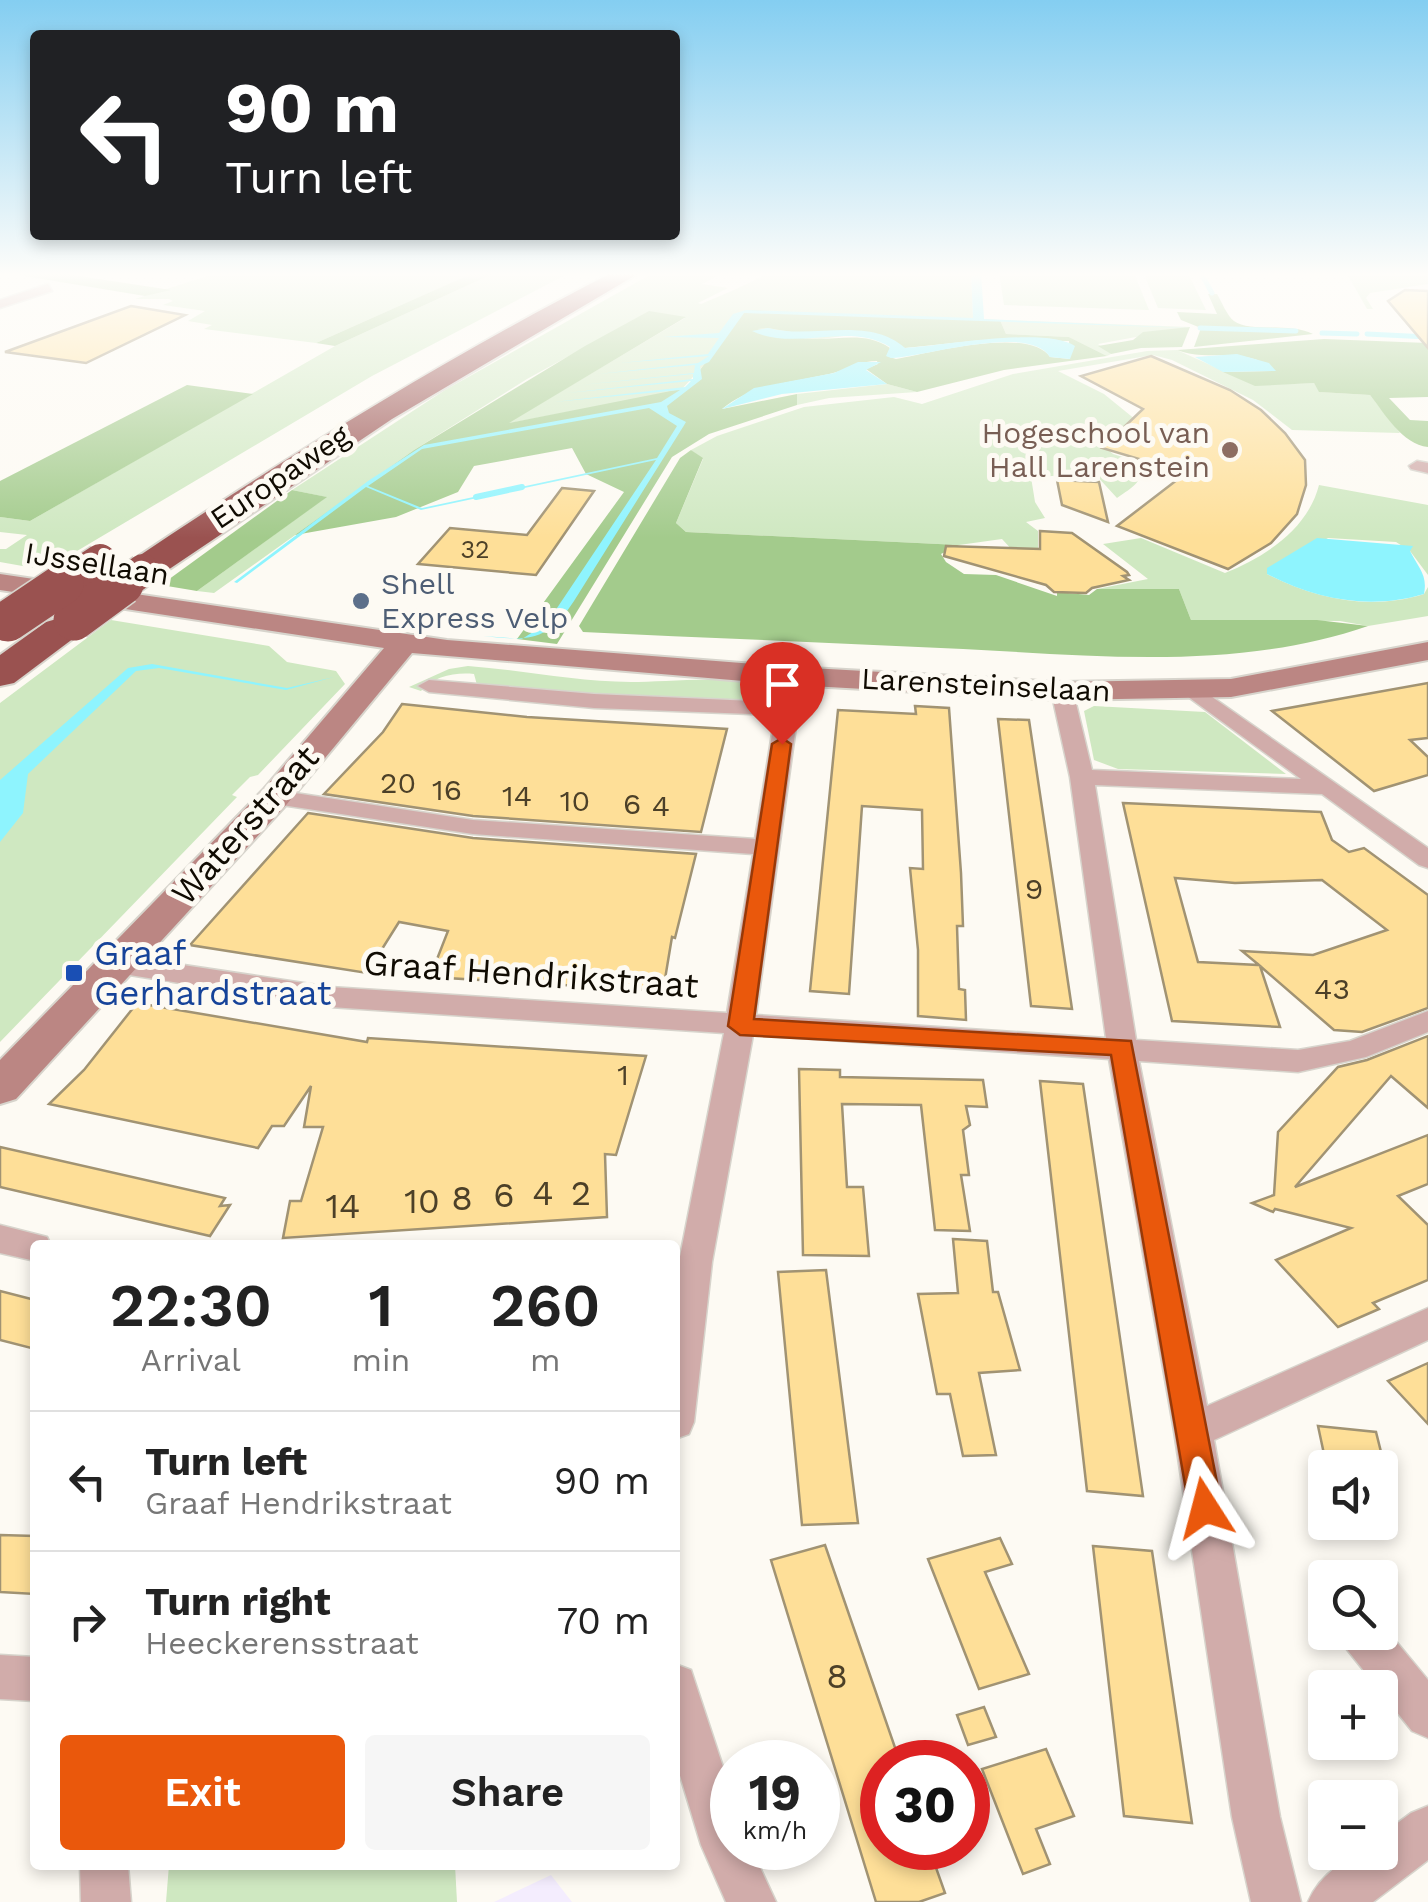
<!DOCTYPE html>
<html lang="en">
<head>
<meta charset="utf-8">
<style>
  body { margin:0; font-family:"Work Sans",sans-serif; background:#f6f6f6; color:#222; height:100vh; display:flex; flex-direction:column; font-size:38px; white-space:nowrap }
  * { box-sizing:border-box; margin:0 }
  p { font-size:32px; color:#767676 }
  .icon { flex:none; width:55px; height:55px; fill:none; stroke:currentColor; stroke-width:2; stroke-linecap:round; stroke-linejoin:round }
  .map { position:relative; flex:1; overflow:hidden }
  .details { position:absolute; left:30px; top:1240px; width:650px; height:630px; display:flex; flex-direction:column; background:#fff; border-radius:10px; box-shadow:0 5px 15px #0003 }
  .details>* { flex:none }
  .banner { position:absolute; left:30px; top:30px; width:650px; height:210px; border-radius:10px; box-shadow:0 5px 15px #0003; background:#202124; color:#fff; overflow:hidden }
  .fabs { position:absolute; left:1308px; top:1450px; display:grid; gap:20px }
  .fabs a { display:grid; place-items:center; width:90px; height:90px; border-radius:10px; background:#fff; box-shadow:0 5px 15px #0003; font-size:50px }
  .speed { position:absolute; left:710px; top:1740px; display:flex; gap:20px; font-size:50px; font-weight:700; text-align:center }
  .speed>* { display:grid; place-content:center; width:130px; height:130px; border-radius:50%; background:#fff; box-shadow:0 5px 15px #0003; line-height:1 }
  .speed small { font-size:25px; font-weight:400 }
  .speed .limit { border:15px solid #d22; background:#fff; color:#111 }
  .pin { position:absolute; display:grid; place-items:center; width:85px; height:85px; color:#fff; margin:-102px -42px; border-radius:50% 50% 50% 0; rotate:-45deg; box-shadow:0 0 10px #0007 }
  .pin .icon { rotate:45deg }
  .me { position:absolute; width:110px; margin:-55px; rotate:351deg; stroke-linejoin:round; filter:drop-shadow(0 0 8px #0008) }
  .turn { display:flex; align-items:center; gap:35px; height:210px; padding:0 30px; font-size:45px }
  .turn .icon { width:130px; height:130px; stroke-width:2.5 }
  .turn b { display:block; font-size:70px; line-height:85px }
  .eta { display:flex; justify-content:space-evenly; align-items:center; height:170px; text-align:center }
  .eta b { font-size:60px; font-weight:600; line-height:70px }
  .primary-button { display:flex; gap:20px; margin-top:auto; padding:20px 30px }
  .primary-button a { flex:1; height:115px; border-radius:10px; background:#ea580c; color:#fff; font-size:40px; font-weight:600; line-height:115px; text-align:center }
  .primary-button a+a { background:#f6f6f6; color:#222 }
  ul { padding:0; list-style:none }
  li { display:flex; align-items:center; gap:30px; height:140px; padding:0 30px; border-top:2px solid #e0e0e0 }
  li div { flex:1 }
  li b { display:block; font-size:38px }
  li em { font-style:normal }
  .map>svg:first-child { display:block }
</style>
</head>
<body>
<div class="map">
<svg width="1428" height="1902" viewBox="0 0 1428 1902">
  <rect width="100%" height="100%" fill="#fdfaf3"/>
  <path fill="#f4edfe" d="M551,1875L572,1902H494Z"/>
  <g fill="#cfe8c1">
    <path d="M220,272H475L316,343L204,329L212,325L188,321L205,311L163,305L173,301L169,299H135Z"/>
    <path d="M497,272H571L372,376L45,570L0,562V549H6L27,535L0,532V517L30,521L335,346Z"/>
    <path d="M655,272H726L702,284L728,288L698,303L701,304C725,294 747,285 770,272H971L973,318L714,354L681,390L506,424L685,318L649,312L527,379L414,450L214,593L197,591L326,497L292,490L445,390Z"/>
    <path d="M999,272L1134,273L1149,310L1004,305Z"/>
    <path d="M1143,272L1188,273L1206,310L1158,308Z"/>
    <path d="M1346,272H1428V284L1370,293L1366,298L1373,309H1367Z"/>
    <path d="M1000,320L1190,327L1098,344L1111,354L1107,356L1069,337L1006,334Z"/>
    <path d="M1177,350L1255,385L1314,383L1320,392L1370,395L1400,433L1292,430L1253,400L1172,360L1153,355L1058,371L1104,394L1136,420L1102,439L1104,446L1113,454L1139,462C1146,482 1131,488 1117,498L1095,474L1031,477L1035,502L1045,518L1026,522L1038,531V549L1014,552L1002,539L959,545L686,532L676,523L703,459L691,450L717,436L804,407L894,397L922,404L1013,374L1147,351Z"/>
    <path d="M887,384L917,392L829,398L797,405V394Z"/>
    <path d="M1319,485L1428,505V575L1410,551L1396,542L1328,538L1267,574C1316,599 1370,611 1424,594L1428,587V616L1368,626L1340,621L1191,620L1179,589H1097L1148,579L1103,544L1141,538L1225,573C1265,557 1308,529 1319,485Z"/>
    <path d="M111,620L269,646L287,662L336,671L345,684L258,775L250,777L232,795L237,797L0,1042V703Z"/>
    <path d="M468,666C522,670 576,682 631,682C666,682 741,674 771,688L768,704L490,689L477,685L474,674C456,672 433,676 421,691L409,687L449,669Z"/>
    <path d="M1094,706L1205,712L1286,774L1118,769L1094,760L1084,711Z"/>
    <path d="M169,1865H455L457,1902H166Z"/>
  </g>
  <g fill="#a3cb8c" fill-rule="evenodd">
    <path d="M0,272H53L171,290L145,296Z"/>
    <path d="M475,272H497L335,346L316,343Z"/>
    <path d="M1208,294H1217C1222,302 1227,316 1234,321C1250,333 1290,322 1313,334L1194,347L1201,328L1181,320L1177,312L1217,314Z"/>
    <path d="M746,310L1000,320L1006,334L1069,337L1107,356L1004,370L917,392L887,384L866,369L878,364L877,361C861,361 855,367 840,371C800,383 756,381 722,409L797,394V405L709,434L672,457L557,644L517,639L624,492L586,474L572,448L474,466L458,492L396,517L295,535L414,450L585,346L649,311L686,317L509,423L686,388ZM768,328L797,333L846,331L905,348L982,340L1069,341L1070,359L1050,357C1030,326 928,353 896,359L887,356L890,348C865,331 840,340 812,339C794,338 775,332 757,329Z"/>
    <path d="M1190,327L1182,347L1141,348L1111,354L1098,346L1133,340L1143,332Z"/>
    <path d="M1324,339L1428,343V397L1389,398L1410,420L1428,421V447C1402,444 1385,414 1370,395L1319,392L1314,383L1255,386L1223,372L1275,371C1248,345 1210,363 1177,350Z"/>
    <path d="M187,385L253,394L30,521L0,517V481Z"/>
    <path d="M691,450L703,458L676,523L686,532L959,545L941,554L946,562L964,574L996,575L1057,596V592L1089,595L1097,589H1179L1191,620H1317L1368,626C1237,671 1099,656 963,649C836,643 710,638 583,632L579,626L680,458Z"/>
    <path d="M292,490L327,497L197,591L161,585Z"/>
  </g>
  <g fill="#8ef4fe" fill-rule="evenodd">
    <path d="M971,272H981L984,319L1191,328L744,313L709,362L700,366L702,379L667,406L669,413L686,422L683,427L574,601C547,642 529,641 483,636L522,639L547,623L656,460L421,510L366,487L237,583L234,582L368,481L424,445L661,402L680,390L554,402L685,387L691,381L567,393L693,379V374L581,385L694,373L695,365L598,374L698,363L709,356L620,363L708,354L719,338L663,337L719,333L733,314L746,310L973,318ZM649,408L677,426L657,458L422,508L368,486L422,449Z"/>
    <path d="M768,328C813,340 868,315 905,348C942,346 1046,326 1075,346L1070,359L1050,357C1029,323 925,357 891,358L886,356L890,347C849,321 796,352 752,331Z"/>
    <path d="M1237,354L1269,363L1276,371L1223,372L1195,357Z"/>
    <path d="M858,362H881L866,370L887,384L782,394L722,409L754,388L834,373Z"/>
    <path d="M1317,538L1413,546L1410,551C1418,567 1428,575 1424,594C1371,610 1316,600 1267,574V568Z"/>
    <path d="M152,664L287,688L334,677L286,690L159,668L136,671L28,774L23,813L0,842V780L128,668Z"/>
  </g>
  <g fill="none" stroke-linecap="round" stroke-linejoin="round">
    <g stroke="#8ef4fe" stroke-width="5">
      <path d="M1203,277L1212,293"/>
      <path d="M1200,328L1296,331"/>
      <path d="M1322,333L1357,334"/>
      <path d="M1367,334L1428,337"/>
    </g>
    <path stroke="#8ef4fe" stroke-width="6" d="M476,497L522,487"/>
  </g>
  <g fill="#fedf98" stroke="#a19373" stroke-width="2.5" fill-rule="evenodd">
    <path d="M1405,290L1428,291V348L1388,301Z"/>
    <path d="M131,306L185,315L86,363L5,352Z"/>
    <path d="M1151,356L1230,390L1261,410L1285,433L1305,460L1306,485L1297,514L1271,543L1228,569L1117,526L1186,473L1102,448L1143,409L1081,376Z"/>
    <path d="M1057,480L1099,482L1108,522L1062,505Z"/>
    <path d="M562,488L594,491L536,575L418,564L450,528L527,535Z"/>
    <path d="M1040,531L1072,533L1127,572L1129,575L1123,576L1129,580L1092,588L1086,593L1054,592L1046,585L944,556L946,546L1040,549Z"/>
    <path d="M1428,683V738L1410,740L1428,757V775L1374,791L1272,711Z"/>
    <path d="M402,704L527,717L727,729L701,832L473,816L324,794L383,732Z"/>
    <path d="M915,706L949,708L961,873L963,926H957L959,989L965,990L966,1020L918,1016V950L910,868L923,869L922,810L862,806L849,994L810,991L838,710L916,714Z"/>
    <path d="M998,719L1029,720L1072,1009L1031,1006Z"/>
    <path d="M1123,803L1321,812L1332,840L1349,852L1364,848L1428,895V1008L1362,1032L1334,1030L1260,966L1280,1027L1172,1021ZM1175,878L1235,883L1322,880L1387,930L1313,955L1242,951L1259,965L1198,962Z"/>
    <path d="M308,813L473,838L696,854L675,938L672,937L663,991L430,977L448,931L399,922L367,973L190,945Z"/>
    <path d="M137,1003L367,1042L368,1038L646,1056L616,1155L605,1154L607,1217L283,1238L290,1201H301L323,1127H304L311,1086L284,1126H272L258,1148L49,1104L84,1070Z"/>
    <path d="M1428,1036V1108L1391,1076L1295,1187L1428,1135V1184L1398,1196L1428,1225V1280L1373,1303L1379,1309L1338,1327L1276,1260L1351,1228L1275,1209L1273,1212L1252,1203L1274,1195L1278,1132L1338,1067L1367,1060Z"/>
    <path d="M799,1069L840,1070V1077L983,1080L987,1107L966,1106L970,1125L963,1130L969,1175H961L970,1231L935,1230L921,1105L842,1104L847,1187H863L869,1256L803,1255Z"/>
    <path d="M1040,1081L1083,1084L1143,1496L1087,1491Z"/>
    <path d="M0,1147L225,1198L220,1206L230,1205L210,1236L0,1187Z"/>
    <path d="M953,1239L987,1241L993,1292H998L1020,1370L979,1373L996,1455L963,1456L950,1394H937L918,1294L958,1293Z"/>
    <path d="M826,1270L858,1523L802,1525L778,1272Z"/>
    <path d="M0,1291L35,1300V1349L0,1340Z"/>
    <path d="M1428,1363V1424L1388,1381Z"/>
    <path d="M1318,1426L1376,1432L1385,1468H1327Z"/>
    <path d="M0,1535L35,1536V1594L0,1592Z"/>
    <path d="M1000,1538L1012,1564L985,1572L1029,1674L979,1689L928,1559Z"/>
    <path d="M825,1545L900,1762H882V1848H929L945,1893L919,1902H876L771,1560Z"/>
    <path d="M1093,1546L1152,1551L1192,1823L1124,1816Z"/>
    <path d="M984,1707L996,1737L968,1745L957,1715Z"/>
    <path d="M1046,1749L1074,1816L1036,1829L1050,1864L1023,1874L982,1769Z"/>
  </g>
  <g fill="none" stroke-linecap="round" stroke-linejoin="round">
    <g stroke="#d7d4cc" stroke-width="3">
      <g id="street">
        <path d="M48,284L52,291L0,308V300Z"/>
        <path d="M1417,461L1428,463V473L1411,469L1409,466Z"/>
        <path d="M792,670L803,676L756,1015L1106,1038L1070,777L1051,691L1054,686H1070L1073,691L1092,770L1301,779L1187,696L1184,691L1187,686L1195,685L1428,848V868L1419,865L1322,794L1095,785L1136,1040L1298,1050L1350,1041L1428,1011V1032L1366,1057L1298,1072L1139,1061L1207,1406L1428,1308V1340L1214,1440L1280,1817L1301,1902H1251L1232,1817L1174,1431L1109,1059L753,1035L712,1262L694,1422L689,1434L675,1439V1282L724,1033L330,1007L117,973L107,970L103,964L107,958L117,955L330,987L727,1013L753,854L473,834L275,804L263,797L275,790L473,820L755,839L775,715L594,708L429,692L418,686L429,680L594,694L777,702L781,676Z"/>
        <path d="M0,1225L47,1237L51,1245H35V1261L0,1253Z"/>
        <path d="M1380,1622L1428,1680V1738L1412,1731L1345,1647L1339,1632H1380Z"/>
        <path d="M0,1655L35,1657V1701L0,1699Z"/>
        <path d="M675,1664L691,1670L732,1794V1848H751L776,1902H726L701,1845L675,1759Z"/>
        <path d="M1428,1806V1860L1373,1902H1308C1320,1874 1350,1852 1380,1852V1836L1411,1813Z"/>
        <path d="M80,1865H128L131,1902H81Z"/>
      </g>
    </g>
    <g stroke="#d7d4cc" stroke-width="4">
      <path id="secondary" d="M0,574L447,640L792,667L1062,682L1231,679L1428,642V660L1231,697L1062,700L792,685L412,653L287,804L16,1099L0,1104V1060L263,790L384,648L0,590Z"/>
    </g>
    <g stroke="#d7d4cc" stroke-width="4">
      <g id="highway">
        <path d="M613,272H641L392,419L156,578L143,581L130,578L125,570L130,562C286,457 446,358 613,272Z"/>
        <path d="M60,618L74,622L79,630L74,638L14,683L0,686V655L46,622Z"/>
      </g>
    </g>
    <use href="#street" fill="#d1acaa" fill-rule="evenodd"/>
    <use href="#secondary" fill="#bb8683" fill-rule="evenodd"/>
    <use href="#highway" fill="#9a5250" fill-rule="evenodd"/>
    <g stroke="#d7d4cc" stroke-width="35" stroke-linecap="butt">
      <g id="highway-bridge-far1">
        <path d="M59,587L100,560"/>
        <path d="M120,587L143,570"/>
      </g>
    </g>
    <g stroke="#d7d4cc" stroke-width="44" stroke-linecap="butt">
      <g id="highway-bridge">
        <path d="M74,620L123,584"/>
        <path d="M8,621L63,584"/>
      </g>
    </g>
    <use href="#highway-bridge-far1" stroke="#9a5250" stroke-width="32"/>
    <use href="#highway-bridge" stroke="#9a5250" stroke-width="41"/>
  </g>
  <linearGradient id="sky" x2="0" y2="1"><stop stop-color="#84cef1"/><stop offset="0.51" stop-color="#fefdfa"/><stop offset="1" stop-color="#fefdfa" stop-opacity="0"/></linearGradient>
  <rect width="1428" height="538" fill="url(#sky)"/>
  <path fill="#ea580c" stroke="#983908" stroke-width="2.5" d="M782,738L791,744L754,1019L1131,1041L1222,1508L1217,1519L1205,1524L1193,1519L1189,1508L1111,1055L740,1035L728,1026L772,744Z"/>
  <circle fill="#8d6e63" stroke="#fdfaf3" stroke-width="4" cx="1230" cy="450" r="10"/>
  <circle fill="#5c6f8a" stroke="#fdfaf3" stroke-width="4" cx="361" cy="601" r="10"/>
  <rect fill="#1a4fb4" stroke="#fdfaf3" stroke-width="4" x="64" y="963" width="20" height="20" rx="5"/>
  <g text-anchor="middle" stroke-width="10" stroke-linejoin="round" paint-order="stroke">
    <g font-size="25" fill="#4c4028">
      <text x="475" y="558">32</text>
    </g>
    <g font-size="30" fill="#785e54" stroke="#fdfaf3" text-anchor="end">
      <text x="1210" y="443">Hogeschool van<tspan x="1210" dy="34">Hall Larenstein</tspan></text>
    </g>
    <g font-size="30" fill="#100b02" stroke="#fdfaf3">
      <text transform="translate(280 477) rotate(-34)" y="10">Europaweg</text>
      <text transform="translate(97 564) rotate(9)" y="10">IJssellaan</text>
      <text transform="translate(986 685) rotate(3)" y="10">Larensteinselaan</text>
    </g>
    <g font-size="30" fill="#4e5e75" stroke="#fdfaf3" text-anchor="start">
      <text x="381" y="594">Shell<tspan x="381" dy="34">Express Velp</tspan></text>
    </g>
    <g font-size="30" fill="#4c4028">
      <text x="398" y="793">20</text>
      <text x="447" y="800">16</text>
      <text x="517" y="806">14</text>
      <text x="575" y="811">10</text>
      <text x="632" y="814">6</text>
      <text x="661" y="816">4</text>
      <text x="1034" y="899">9</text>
      <text x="1332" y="999">43</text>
      <text x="623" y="1085">1</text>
    </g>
    <g font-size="35" fill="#100b02" stroke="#fdfaf3">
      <text transform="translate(245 825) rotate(-48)" y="12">Waterstraat</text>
      <text transform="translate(531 974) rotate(4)" y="12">Graaf Hendrikstraat</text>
    </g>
    <g font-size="35" fill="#164399" stroke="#fdfaf3" text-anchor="start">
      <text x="94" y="965">Graaf<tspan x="94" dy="40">Gerhardstraat</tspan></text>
    </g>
    <g font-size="35" fill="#4c4028">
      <text x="543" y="1205">4</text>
      <text x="581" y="1205">2</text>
      <text x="504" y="1207">6</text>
      <text x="462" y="1210">8</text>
      <text x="422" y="1213">10</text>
      <text x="343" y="1218">14</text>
      <text x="837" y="1688">8</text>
    </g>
  </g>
</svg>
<div class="fabs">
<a><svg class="icon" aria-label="sound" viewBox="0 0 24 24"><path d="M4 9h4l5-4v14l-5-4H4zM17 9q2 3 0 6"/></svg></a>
<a><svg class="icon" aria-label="search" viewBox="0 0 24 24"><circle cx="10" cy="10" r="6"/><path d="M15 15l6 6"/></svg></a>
<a>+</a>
<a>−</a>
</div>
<div class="speed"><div>19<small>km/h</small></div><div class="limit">30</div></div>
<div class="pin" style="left:782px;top:744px;background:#d93025"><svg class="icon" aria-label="arrive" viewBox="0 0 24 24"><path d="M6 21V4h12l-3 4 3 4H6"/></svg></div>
<svg class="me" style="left:1205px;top:1508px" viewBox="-20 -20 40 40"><path d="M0-17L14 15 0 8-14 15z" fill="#ea580c" stroke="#fff" stroke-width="4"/></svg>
<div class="banner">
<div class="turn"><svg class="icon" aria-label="left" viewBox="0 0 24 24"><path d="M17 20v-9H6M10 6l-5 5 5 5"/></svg><div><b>90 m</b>Turn left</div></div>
</div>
<section class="details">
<div class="eta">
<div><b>22:30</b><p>Arrival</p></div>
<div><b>1</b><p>min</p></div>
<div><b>260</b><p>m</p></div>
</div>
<ul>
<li><svg class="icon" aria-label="left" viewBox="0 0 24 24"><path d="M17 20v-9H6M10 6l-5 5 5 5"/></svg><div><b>Turn left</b><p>Graaf Hendrikstraat</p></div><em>90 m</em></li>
<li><svg class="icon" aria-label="right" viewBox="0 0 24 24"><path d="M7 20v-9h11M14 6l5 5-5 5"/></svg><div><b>Turn right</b><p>Heeckerensstraat</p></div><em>70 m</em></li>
</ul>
<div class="primary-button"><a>Exit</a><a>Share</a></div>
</section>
</div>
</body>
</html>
